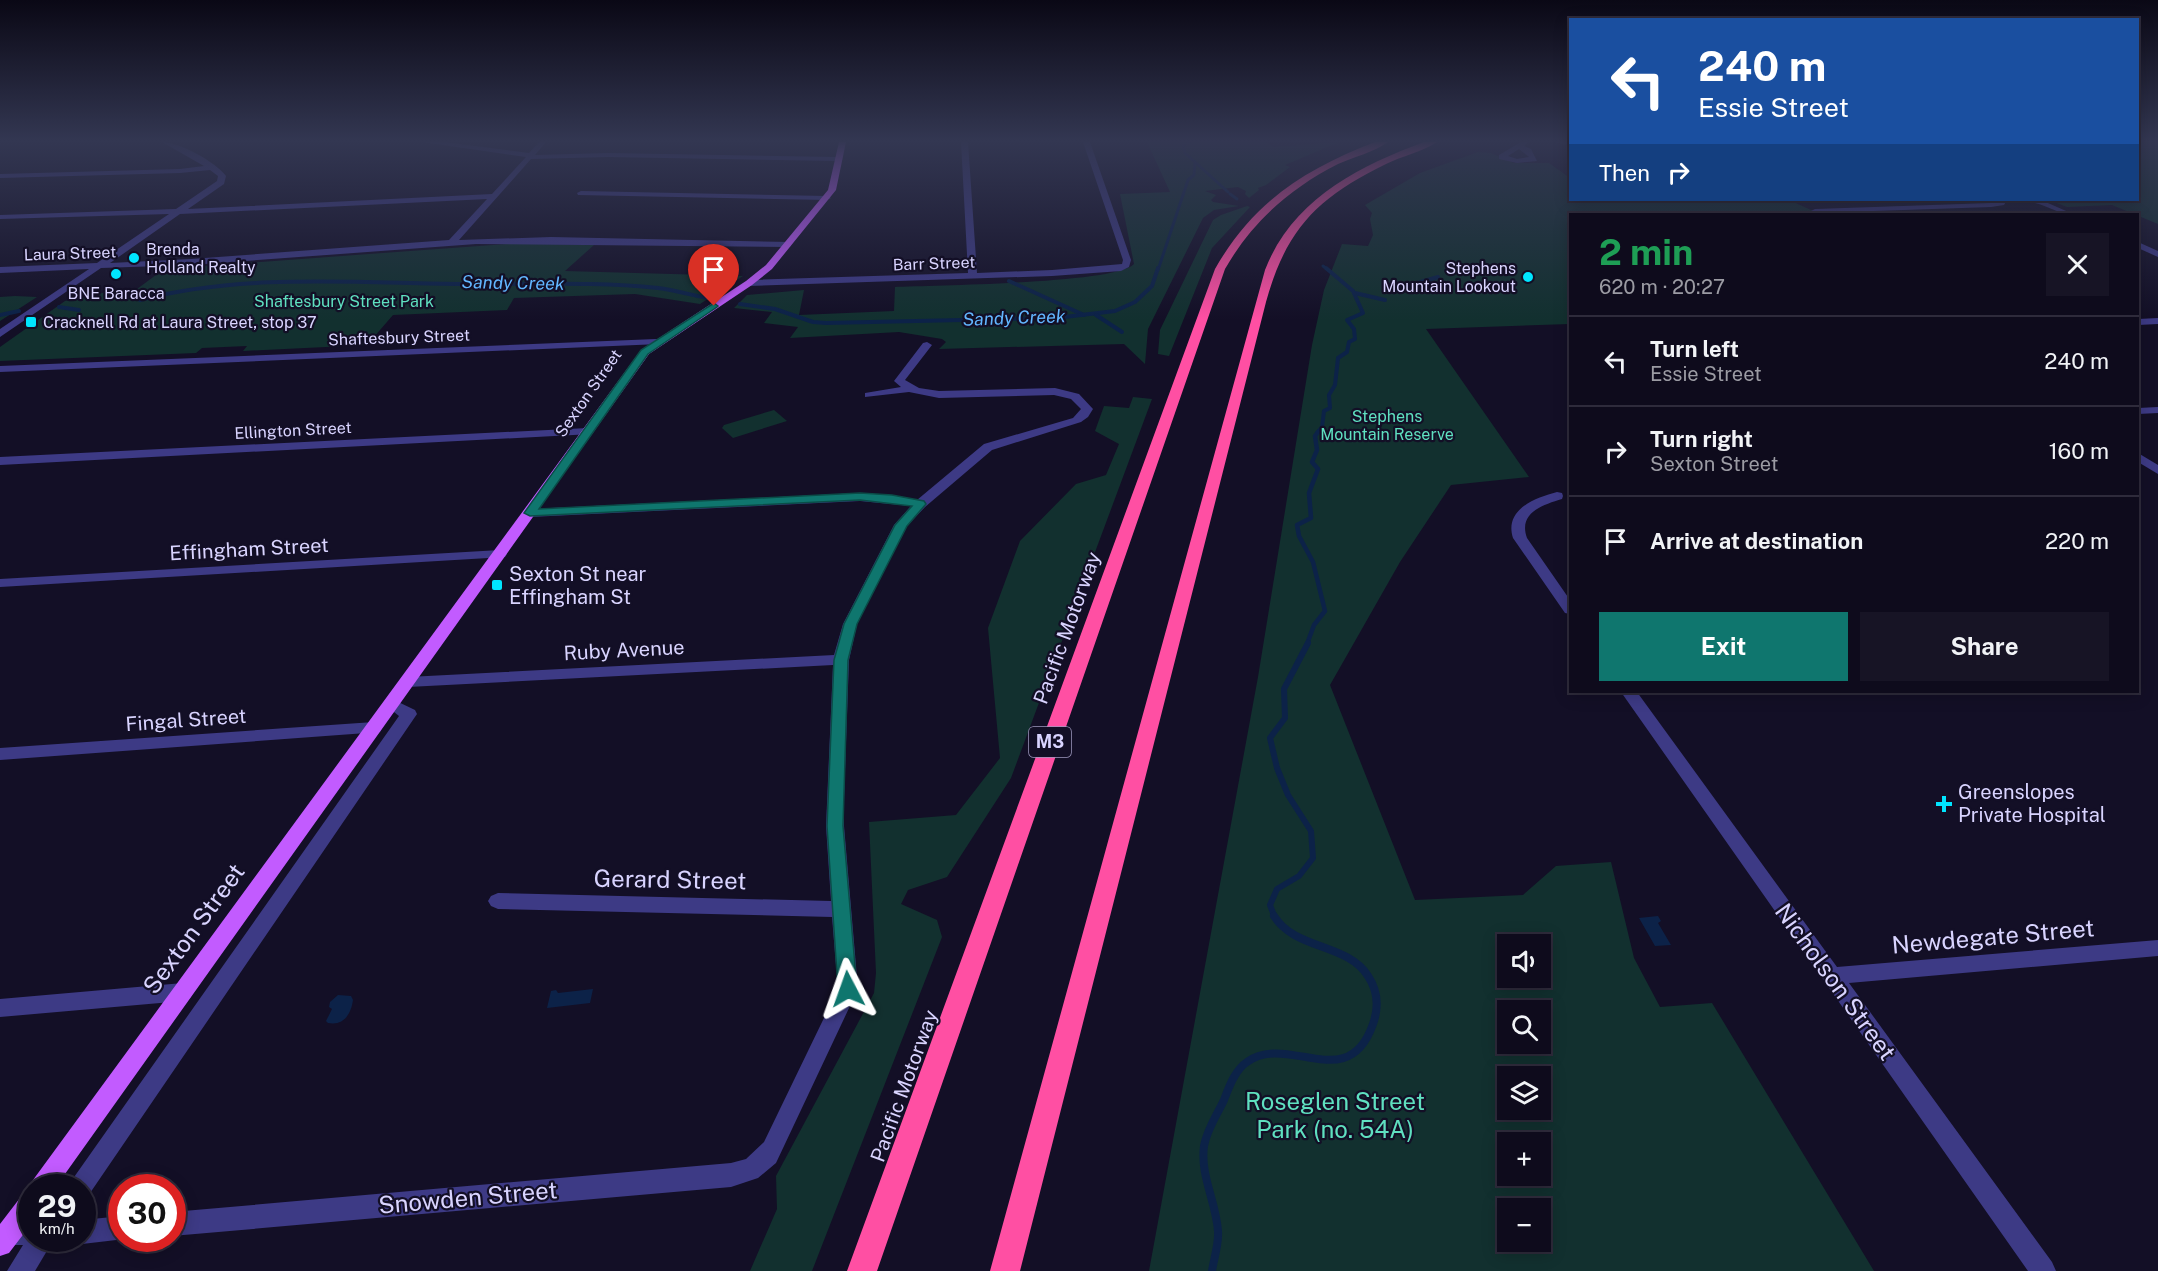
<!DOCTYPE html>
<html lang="en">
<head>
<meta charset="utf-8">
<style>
  body { margin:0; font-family:"Public Sans",sans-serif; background:#171425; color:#f1f3f6; height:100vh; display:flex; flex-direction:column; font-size:22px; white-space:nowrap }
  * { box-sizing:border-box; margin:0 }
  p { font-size:20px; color:#9b9ba3 }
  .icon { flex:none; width:33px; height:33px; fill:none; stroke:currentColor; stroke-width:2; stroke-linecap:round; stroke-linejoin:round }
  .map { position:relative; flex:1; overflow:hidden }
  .details { position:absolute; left:1569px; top:213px; width:570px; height:480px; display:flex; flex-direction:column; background:#0e0b1c; border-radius:0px; box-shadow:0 3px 15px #0003,0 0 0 2px #2e2b3b }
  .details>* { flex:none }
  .hud { position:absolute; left:1569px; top:18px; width:570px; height:183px; border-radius:0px; box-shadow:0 3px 15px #0003,0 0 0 2px #2e2b3b; background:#1a4fa0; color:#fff; overflow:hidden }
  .tools { position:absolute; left:1497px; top:934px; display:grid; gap:12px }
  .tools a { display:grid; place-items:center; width:54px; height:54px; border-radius:0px; background:#0e0b1c; box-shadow:0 3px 15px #0003,0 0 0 2px #2e2b3b; font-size:30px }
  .speed { position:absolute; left:18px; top:1174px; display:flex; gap:12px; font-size:30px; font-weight:700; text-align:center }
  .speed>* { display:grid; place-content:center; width:78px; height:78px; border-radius:50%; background:#0e0b1c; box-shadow:0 3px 15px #0003,0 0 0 2px #2e2b3b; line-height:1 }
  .speed small { font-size:15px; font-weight:400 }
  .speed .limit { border:9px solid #d22; background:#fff; color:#111 }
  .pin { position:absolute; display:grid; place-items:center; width:51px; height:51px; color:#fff; margin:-62px -26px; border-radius:50% 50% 50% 0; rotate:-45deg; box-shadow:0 0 6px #0007 }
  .pin .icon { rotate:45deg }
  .me { position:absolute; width:66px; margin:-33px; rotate:356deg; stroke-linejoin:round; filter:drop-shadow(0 0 4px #0008) }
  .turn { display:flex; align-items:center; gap:21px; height:126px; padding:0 30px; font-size:27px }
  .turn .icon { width:78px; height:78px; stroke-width:2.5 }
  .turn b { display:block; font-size:42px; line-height:51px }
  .then { display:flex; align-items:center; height:57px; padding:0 30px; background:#0003; gap:12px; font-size:22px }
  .round { display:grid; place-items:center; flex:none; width:63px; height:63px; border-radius:0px; background:#171425 }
  .summary { display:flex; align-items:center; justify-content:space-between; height:102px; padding:0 30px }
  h1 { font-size:36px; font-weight:700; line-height:45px; color:#1e9e55 }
  .button { display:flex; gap:12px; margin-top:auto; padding:12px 30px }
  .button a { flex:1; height:69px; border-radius:0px; background:#0f766e; color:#fff; font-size:24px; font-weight:700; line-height:69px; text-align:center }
  .button a+a { background:#171425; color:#f1f3f6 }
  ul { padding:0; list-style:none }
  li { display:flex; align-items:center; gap:18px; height:90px; padding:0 30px; border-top:2px solid #2e2b3b }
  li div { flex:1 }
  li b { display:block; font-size:22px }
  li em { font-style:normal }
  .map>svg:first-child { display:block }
</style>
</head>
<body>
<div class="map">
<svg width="2158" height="1271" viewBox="0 0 2158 1271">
  <rect width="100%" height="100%" fill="#130f26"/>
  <g fill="#12302f" fill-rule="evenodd">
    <path d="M1147,142H1265L1274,147L1339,142L1285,165L1290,167L1266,185L1258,188L1259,190L1249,198L1245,194L1246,191L1238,187L1205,191L1216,195L1211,200L1213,202L1239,206L1214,210L1203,218L1148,329L1145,364L1124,344L939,349L946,342L942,339L899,332L790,338L798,327L764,323L772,312L734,308L747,295L804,290L799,315L894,311L895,287C933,285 1115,284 1134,264L1120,194L1170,192Z"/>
    <path d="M2138,142H2158V224L2112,205L2067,207L2049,200H2138Z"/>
    <path d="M1478,152L1491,153L1514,163H1549L1570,178V200H1789L1820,214H1570V324L1426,329L1529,477L1451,485L1400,562L1330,685L1415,900L1523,895L1556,866L1611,862L1634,958L1660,1007L1712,1003L1874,1271H1149L1258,677L1312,345L1324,290L1342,244L1368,246L1373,235L1370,219L1372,213L1365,205L1420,173ZM1508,945H1540V978H1508ZM1508,1011H1540V1044H1508ZM1508,1077H1540V1110H1508ZM1510,1138L1553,1148L1547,1188H1530L1525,1176H1508V1143H1512ZM1508,1209H1540V1242H1508Z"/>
    <path d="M1247,206L1250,207L1212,248L1169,356L1158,354L1160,330L1213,220L1221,215Z"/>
    <path d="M519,243L594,245L565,271L743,276L700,304L635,294L514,298L507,310L393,315L367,345L243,351L247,346L202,348L196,353L0,361V347L65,301L116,290L137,289L164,269Z"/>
    <path d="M15,296L37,297L0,321V297Z"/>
    <path d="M1133,397L1152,399L1011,778L947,877L908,890L901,904L937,920L942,937L812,1271H750L777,1209L776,1176L874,993L876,973L869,822L956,815L1000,758L988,628L1020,541L1076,484L1106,475L1119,444L1095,431L1104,406L1129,408Z"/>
    <path d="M774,410L787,421L733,438L722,428L724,425Z"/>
  </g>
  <g fill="#0c2248">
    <path d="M1658,916L1661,921L1658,923L1671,945L1655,946L1639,918Z"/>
    <path d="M593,989L590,1003L547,1008L551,991L556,990L558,993Z"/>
    <path d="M338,995L351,996L353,1000C351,1014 344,1026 328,1023L326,1021L332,1009L329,1007L330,1002Z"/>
  </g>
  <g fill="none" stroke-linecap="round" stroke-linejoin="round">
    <g stroke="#0c2248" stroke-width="3">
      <path d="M1191,142L1183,145L1185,153L1228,192"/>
      <path d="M1230,194L1237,199"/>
      <path d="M1323,266L1328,270"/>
      <path d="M1158,270L1188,180L1194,175L1195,163"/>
    </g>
    <g stroke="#0c2248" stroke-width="4">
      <path d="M1009,281L1084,315"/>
      <path d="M1386,292L1438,277"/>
      <path d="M1355,293L1385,300"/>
      <path d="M140,300C244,273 356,283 462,284C527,285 593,281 658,288C674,290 691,295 707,298"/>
      <path d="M740,304L775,309L813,322L826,323L1056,318L1115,311L1135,302L1152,286L1158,268"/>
      <path d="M59,307L79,310"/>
      <path d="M0,315L19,311"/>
      <path d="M1096,315L1122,332"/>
      <path d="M1317,433L1322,427L1324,411L1330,408L1329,395L1335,385L1338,358L1347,352L1349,342L1355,339L1354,329L1347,320L1363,313L1353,291L1326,268"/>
    </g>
    <path stroke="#0c2248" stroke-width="4.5" d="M1307,644L1314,625L1325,611L1313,562L1299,536L1297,525L1311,518L1309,493L1318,469L1312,462L1317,450L1315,436L1318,432"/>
    <path stroke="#0c2248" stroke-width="6" d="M1275,918L1270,905L1277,889L1299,876L1313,858L1311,831L1288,795L1277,768L1270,738L1285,718L1284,689L1308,643"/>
    <path stroke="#0c2248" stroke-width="8" d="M1212,1271C1214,1258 1219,1244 1218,1231C1216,1202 1200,1175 1204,1146C1207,1129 1217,1115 1224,1100C1229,1087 1235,1070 1247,1062C1288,1032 1348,1096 1373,1024C1379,1007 1378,991 1368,976C1347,943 1295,950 1274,916"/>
    <g fill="#3d3a85" fill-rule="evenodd">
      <path d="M162,142C179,142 216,162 226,176L224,184L188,209L492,194L526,157L422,142H445L529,153L539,142H546L535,155L608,153L839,157L843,159L839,161L608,157L531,159L459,240L551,237L791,242V246L788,247L476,244L191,265L101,268L0,337V329L89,269L0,273V267L97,263L169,214L0,219V215L176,209L217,181L218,176L210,170L180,173L0,178V174L180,169L204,166ZM487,199L449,240L191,259L110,263L180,214Z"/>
      <path d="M961,142H968L977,273L1052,270L1122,264L1123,260L1083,142H1090L1131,260L1129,267L1121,271L1052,276L749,286L744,283L749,280L968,273Z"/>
      <path d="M1521,142H1529L1524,146L1531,149L1537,161L1517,163L1499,159V155ZM1519,149L1529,157L1517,159L1508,156Z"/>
      <path d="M1554,142H1570V145Z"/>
      <path d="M581,191L827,196L831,198L827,200L578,195L577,193Z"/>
      <path d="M1999,200H2007L2004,205L1991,207L1815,213L1811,211L1815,209L1991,203Z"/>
      <path d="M2010,200H2041L2073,214C2059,215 2049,206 2035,203C2026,201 2018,204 2010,200Z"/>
      <path d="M2138,242L2158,251V257L2138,248Z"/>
      <path d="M2158,318V324L2138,325V319Z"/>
      <path d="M656,339L660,340V344L0,372V366Z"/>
      <path d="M927,342L932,345L905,380L919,388L939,391L1055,388L1079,394L1093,409L1088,417L1081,422L992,450L925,507L907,526L857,624L849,660L844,798V826L858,989L776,1163L758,1178L731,1187L172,1236V1212L731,1163L746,1159L764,1142L838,989L832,917L498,909L491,906L488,901L491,896L498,893L831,901L826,826L833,665L408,687L400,682L408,677L834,655L843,624L894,525L911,506L860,501L530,517L523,513L530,509L860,493L917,500L984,444L1073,418L1081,409L1071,399L1054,395L939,398L909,392L865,397V393L901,387L894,381L923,343Z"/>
      <path d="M2158,407V413L2138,414V408Z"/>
      <path d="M588,428L592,430V434L0,465V457Z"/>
      <path d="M2138,453L2158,465V474L2138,462Z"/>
      <path d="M1557,492L1562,493L1563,496L1562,499C1542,505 1518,513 1527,538L1570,600V614L1565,613L1513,538C1504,510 1534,498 1557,492Z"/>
      <path d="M500,550L505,551L507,554L505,557L0,587V579Z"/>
      <path d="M1621,692H1637L1837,967L2158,940V956L1849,983L2052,1262L2056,1271H2028Z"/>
      <path d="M392,699L415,710L417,714L88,1196L82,1199V1188H68L72,1180L399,716L384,704L386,700Z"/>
      <path d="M374,722L380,724L382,728L380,732L0,760V748Z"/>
      <path d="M183,983L190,986L193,992L190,998L183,1001L0,1017V999Z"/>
      <path d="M122,1216V1239H125L82,1244L73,1241V1239H82V1220Z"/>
      <path d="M8,1221H32V1239H54L35,1271H7L23,1245H8L0,1242V1224Z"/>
    </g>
    <path fill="#c25bff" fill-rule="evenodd" d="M839,142H846L836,190L772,269L752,285L649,354L55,1188H32V1223L9,1253L0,1256V1224L23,1194L30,1191L33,1180L641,350L746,281L766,265L828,190Z"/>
    <g fill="#ff4fa3" fill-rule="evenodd">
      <path d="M1375,142H1388C1374,152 1354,157 1338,164C1289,189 1252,222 1225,269L877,1271H847L1215,269C1253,202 1305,169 1375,142Z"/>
      <path d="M1424,142H1437C1422,152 1402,156 1386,164C1318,197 1286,229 1266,302L1020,1271H990L1265,270C1292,200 1357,167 1424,142Z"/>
    </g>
  </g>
  <linearGradient id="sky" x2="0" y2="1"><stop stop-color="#0a0815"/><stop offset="0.44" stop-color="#333752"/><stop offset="1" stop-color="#333752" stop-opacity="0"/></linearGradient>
  <rect width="2158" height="320" fill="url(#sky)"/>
  <path fill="#0f766e" stroke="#0a4d48" stroke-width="1.5" d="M714,303L718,306L717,307L648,354L539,509L860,493L892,495L924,501L926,504L907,526L857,624L848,660L843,826L857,989L854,995L848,997L841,995L838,989L827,826L834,660L844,624L895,525L912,506L860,500L530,516L524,513L641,350Z"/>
  <g fill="#00e5ff" stroke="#130f26" stroke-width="2">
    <circle cx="134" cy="258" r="6"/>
    <circle cx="116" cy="274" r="6"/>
    <circle cx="1528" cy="277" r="6"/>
    <rect x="25" y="316" width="12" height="12" rx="3"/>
    <rect x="491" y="579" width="12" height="12" rx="3"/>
    <path d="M1941 795h6v6h6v6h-6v6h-6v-6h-6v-6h6z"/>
  </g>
  <g text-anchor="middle" stroke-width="4.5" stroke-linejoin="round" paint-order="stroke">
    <g font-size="16" fill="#d9d4ff" stroke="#130f26" text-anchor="start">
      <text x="146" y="255">Brenda<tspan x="146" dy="18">Holland Realty</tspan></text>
      <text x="1516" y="274" text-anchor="end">Stephens<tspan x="1516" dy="18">Mountain Lookout</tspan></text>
      <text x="116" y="299" text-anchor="middle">BNE Baracca</text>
      <text x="43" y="328">Cracknell Rd at Laura Street, stop 37</text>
    </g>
    <g font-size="16" fill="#d9d4ff" stroke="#130f26">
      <text transform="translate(70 253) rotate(-2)" y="6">Laura Street</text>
      <text transform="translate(934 263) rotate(-2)" y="6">Barr Street</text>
      <text transform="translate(399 337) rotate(-2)" y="6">Shaftesbury Street</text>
      <text transform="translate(588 393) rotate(-55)" y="6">Sexton Street</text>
      <text transform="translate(293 430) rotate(-3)" y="6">Ellington Street</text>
    </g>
    <g font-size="16" fill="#5fe0c0" stroke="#130f26">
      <text x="344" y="307">Shaftesbury Street Park</text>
      <text x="1387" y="422">Stephens<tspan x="1387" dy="18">Mountain Reserve</tspan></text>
    </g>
    <g font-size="18" font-style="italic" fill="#62b6ff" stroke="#130f26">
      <text transform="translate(513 283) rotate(1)" y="6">Sandy Creek</text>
      <text transform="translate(1014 318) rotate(-2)" y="6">Sandy Creek</text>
    </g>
    <rect fill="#130f26" stroke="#9e99be" stroke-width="1.5" x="1029" y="727" width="42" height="30" rx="4.5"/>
    <g font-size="18" font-weight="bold" fill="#d9d4ff">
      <text x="1050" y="748">M3</text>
    </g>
    <g font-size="20" fill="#d9d4ff" stroke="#130f26">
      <text transform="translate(249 549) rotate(-3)" y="7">Effingham Street</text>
      <text transform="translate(1067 628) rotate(-70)" y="7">Pacific Motorway</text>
      <text transform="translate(624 650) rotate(-3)" y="7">Ruby Avenue</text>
      <text transform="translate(186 720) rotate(-4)" y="7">Fingal Street</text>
      <text transform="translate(904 1086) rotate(-70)" y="7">Pacific Motorway</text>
    </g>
    <g font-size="20" fill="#d9d4ff" stroke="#130f26" text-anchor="start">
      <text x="509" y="581">Sexton St near<tspan x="509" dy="23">Effingham St</tspan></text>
      <text x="1958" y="799">Greenslopes<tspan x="1958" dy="23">Private Hospital</tspan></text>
    </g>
    <g font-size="24" fill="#d9d4ff" stroke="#130f26">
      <text transform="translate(670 880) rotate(1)" y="8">Gerard Street</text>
      <text transform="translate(194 929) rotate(-54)" y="8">Sexton Street</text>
      <text transform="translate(1993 937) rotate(-5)" y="8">Newdegate Street</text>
      <text transform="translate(1835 982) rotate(54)" y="8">Nicholson Street</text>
      <text transform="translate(468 1198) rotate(-5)" y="8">Snowden Street</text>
    </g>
    <g font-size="24" fill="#5fe0c0" stroke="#130f26">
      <text x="1335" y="1110">Roseglen Street<tspan x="1335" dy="28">Park (no. 54A)</tspan></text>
    </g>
  </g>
</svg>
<div class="tools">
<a><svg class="icon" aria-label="sound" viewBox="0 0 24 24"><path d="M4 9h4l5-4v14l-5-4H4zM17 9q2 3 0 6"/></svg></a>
<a><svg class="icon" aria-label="search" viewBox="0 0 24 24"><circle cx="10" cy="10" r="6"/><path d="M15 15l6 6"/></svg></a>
<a><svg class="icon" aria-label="layers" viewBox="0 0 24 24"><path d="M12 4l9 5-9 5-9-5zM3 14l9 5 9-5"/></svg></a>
<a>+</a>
<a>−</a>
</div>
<div class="speed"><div>29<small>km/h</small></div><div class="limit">30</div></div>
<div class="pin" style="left:714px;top:306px;background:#d93025"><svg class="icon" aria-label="arrive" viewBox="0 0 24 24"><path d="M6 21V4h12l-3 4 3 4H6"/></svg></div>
<svg class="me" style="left:848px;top:989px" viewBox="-20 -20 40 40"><path d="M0-17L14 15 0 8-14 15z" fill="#0f766e" stroke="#fff" stroke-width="4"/></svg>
<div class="hud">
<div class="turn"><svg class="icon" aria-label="left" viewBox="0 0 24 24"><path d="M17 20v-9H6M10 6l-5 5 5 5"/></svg><div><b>240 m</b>Essie Street</div></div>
<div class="then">Then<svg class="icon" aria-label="right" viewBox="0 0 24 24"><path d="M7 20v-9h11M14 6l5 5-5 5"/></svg></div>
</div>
<section class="details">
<div class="summary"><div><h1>2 min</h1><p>620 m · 20:27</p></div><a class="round"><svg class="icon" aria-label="close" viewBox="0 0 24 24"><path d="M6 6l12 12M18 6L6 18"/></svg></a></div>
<ul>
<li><svg class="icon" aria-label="left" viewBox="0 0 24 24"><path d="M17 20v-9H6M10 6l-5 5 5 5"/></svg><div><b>Turn left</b><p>Essie Street</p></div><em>240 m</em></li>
<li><svg class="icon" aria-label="right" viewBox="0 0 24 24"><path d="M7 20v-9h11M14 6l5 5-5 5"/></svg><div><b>Turn right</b><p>Sexton Street</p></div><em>160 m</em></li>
<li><svg class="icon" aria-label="arrive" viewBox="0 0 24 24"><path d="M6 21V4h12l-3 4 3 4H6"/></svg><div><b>Arrive at destination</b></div><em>220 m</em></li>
</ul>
<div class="button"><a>Exit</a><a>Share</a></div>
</section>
</div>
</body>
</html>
